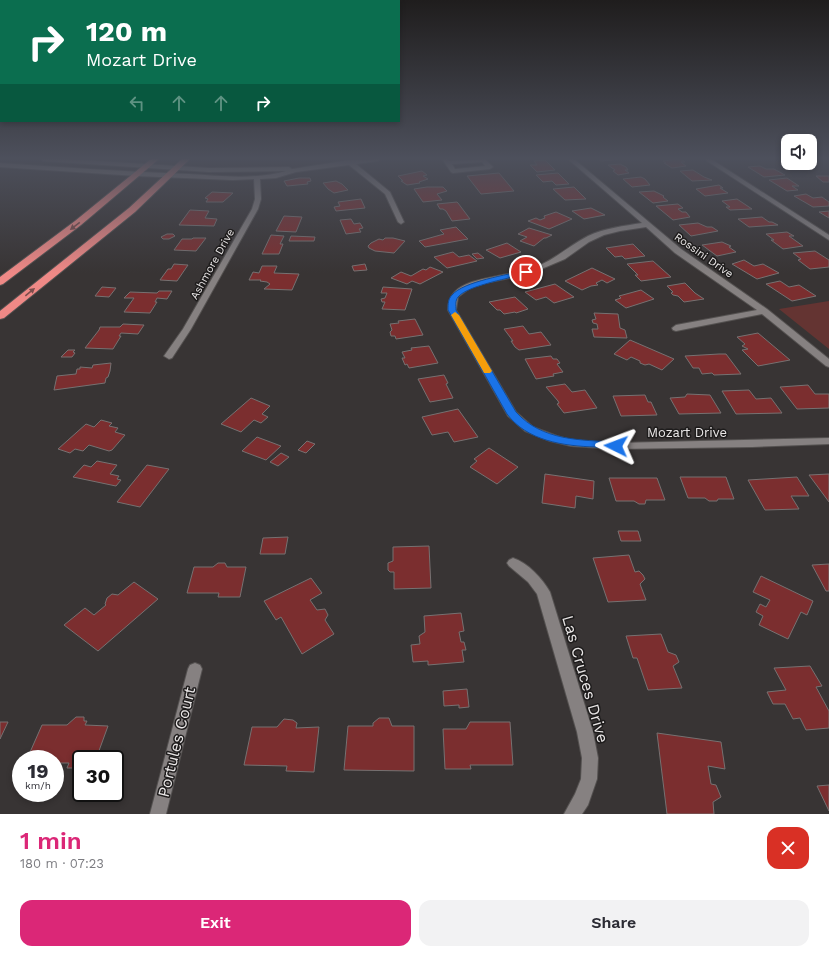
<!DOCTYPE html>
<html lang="en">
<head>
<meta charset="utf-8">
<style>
  body { margin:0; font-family:"Work Sans",sans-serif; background:#f2f2f3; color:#2b2b33; height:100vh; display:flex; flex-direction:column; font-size:15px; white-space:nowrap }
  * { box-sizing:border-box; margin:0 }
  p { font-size:13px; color:#7c7c81 }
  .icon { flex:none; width:22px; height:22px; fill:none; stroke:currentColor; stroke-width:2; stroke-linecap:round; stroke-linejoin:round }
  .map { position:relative; height:814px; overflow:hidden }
  .details { display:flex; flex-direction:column; background:#fff; flex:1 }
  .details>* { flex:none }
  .hud { position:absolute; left:0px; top:0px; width:400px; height:122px; box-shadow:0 2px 6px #0003; background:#0b6e4f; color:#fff; overflow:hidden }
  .buttons { position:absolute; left:781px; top:134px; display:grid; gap:8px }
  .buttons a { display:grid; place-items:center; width:36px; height:36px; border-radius:8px; background:#fff; box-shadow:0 2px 6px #0003; font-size:20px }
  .speed { position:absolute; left:12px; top:750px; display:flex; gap:8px; font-size:20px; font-weight:700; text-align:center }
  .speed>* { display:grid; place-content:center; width:52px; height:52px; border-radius:50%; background:#fff; box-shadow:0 2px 6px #0003; line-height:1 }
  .speed small { font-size:10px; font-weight:400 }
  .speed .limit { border:2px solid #111; border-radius:6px; background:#fff; color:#111 }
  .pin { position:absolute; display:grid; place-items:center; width:34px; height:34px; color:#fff; margin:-17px; border:2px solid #fff; border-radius:50%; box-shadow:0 1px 4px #0007 }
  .me { position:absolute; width:44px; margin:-22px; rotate:273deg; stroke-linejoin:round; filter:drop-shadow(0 0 3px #0008) }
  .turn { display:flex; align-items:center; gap:14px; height:84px; padding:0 20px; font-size:18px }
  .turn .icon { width:52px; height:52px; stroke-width:2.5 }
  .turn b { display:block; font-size:28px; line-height:34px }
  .lanes { display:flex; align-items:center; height:38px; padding:0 20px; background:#0003; justify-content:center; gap:20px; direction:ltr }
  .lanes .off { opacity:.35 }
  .round { display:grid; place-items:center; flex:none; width:42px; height:42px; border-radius:12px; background:#f2f2f3 }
  .head { display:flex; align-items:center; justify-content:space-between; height:68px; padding:0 20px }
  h1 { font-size:24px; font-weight:600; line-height:30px; color:#db2777 }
  .primary-button { display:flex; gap:8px; margin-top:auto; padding:8px 20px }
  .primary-button a { flex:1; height:46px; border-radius:12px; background:#db2777; color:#fff; font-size:16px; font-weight:600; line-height:46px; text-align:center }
  .primary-button a+a { background:#f2f2f3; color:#2b2b33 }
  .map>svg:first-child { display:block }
</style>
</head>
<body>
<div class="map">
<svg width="829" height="814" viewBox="0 0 829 814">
  <rect width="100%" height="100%" fill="#383434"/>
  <path fill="#643432" d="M829,301V349L779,309Z"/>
  <g fill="#7b2e2f" stroke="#767171">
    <path d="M598,159H621L601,161Z"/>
    <path d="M669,159H681L685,162H681L686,166L672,168L664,163H666L663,161L671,160Z"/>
    <path d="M545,160L555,170L537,172L530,165H537L534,161Z"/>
    <path d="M620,164L626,167L628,170H625L629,173L618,175L613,171L615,170L608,165Z"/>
    <path d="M760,166L766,169H774L785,175L764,177L748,167Z"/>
    <path d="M693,170L704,177L712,180L692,181L680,171Z"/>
    <path d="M422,171L427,175L423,176L428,179L419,182L420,183L407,185L401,181H403L398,176Z"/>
    <path d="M499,173L514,191L481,194L467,176Z"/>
    <path d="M558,173L569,184L556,185L552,181L543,182L536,175Z"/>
    <path d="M816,176H829V182H823Z"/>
    <path d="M641,177L645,179L650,185L632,187L623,179Z"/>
    <path d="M299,178H310L311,181L307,182L308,184L287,186L284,181Z"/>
    <path d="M787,178L799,186H792L798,190L787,191L769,180Z"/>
    <path d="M336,181L342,184L348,190L334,193L328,189L323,183Z"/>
    <path d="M719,185L723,188H720L728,193L705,196L696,189Z"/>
    <path d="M427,187H443L447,191L437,194L442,200L423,202L414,189Z"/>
    <path d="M574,187L586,199L565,200L553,189Z"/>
    <path d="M654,191L664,196L663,197L668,201L653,203L639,192Z"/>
    <path d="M212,192L233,193L223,202H206L208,199L205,198Z"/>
    <path d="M806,194L813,198L822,197L829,202V206L813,207L794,196Z"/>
    <path d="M361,199L365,208L336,211L334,207L340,206L338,202Z"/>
    <path d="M737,199L752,209L730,210L726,207H730L722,201Z"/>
    <path d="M457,202L458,203L470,219L452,221L446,211L443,209H440L437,204Z"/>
    <path d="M678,204L683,208L678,209L682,212H686L690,217L673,220L656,206Z"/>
    <path d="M591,208L605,215L584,219L572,211Z"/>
    <path d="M190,210L209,211L205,218L217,219L214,226L179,225Z"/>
    <path d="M829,211V218L819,212Z"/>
    <path d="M556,212L572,219L549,229L528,221L536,218L540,220L545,218L544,216Z"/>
    <path d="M284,216L302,217L296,232L276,231Z"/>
    <path d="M762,217L769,222H772L778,225L749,227L738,219Z"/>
    <path d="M351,219L354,224L360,223L363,228L359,229L361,232L346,234L340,220Z"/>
    <path d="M698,223L707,227H712L718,231L691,236L679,225Z"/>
    <path d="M456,227L468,239L425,247L419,241L444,234L440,230Z"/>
    <path d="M529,228L552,235L546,238H544L534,246L520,241L527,237L518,234Z"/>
    <path d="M787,232L794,236H789L803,246L783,249L771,240H774L766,234Z"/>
    <path d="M167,234H173L175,236L169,239H163L161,237Z"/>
    <path d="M271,235L284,236L280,244H283L279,254H262Z"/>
    <path d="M291,236L315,237L314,241H289Z"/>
    <path d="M193,238H206L196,251L174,250L182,239H192Z"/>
    <path d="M385,238H393L405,241L394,253L375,251L369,248L368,246L371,243L379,239L383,240Z"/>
    <path d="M722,242L731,246L729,247L736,252L717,256L702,245Z"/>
    <path d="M507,243L521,252L500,258L486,250Z"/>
    <path d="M633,244L645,256L625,259L622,256L615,257L606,248Z"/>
    <path d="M815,251L829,260V267L810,269L798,260L801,259L793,253Z"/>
    <path d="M453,252L459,257L469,255L477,261L447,268L434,257Z"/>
    <path d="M478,253L484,258L477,259L472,254Z"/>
    <path d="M744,260L754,266L763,264L779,273L757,279L732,264Z"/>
    <path d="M653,261L671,277L641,281L635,275H638L627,264Z"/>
    <path d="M174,264L188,265L177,281L160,280L168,269H171Z"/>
    <path d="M365,264L367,270L354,271L352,266Z"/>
    <path d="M262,266H277L274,273L299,274L292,290L264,289L270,284L267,282L260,281L261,280H249L253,272L259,273Z"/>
    <path d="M430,267L443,272L420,284L412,281L407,284L391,278L401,272L411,276L423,269L426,270Z"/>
    <path d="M592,268L615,279L607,283L602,280L596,283L598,285L591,286L582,290L565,281Z"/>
    <path d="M780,281L789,287L799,285L816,296L792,301L766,284Z"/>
    <path d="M685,283L695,293L704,299L684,302L678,296L673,295L671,293L673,292L667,286Z"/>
    <path d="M555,284L574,297L554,303L546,297L536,300L525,292Z"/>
    <path d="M102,287L116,288L109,297L95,296Z"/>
    <path d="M383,287L412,289L405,310L382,309L385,302H382L381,299L385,298L387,293H381Z"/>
    <path d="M641,290L654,299L626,308L615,300L621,298L619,296Z"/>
    <path d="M159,291H172L167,299L157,298L155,302H157L150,313L124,312L134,298H124L130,292L157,293Z"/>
    <path d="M515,297L528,309L516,313L515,312L504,314L500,310H497L489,302Z"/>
    <path d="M594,313L618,314L620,328L625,330L627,338L594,337L592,329H598L597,324L593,323L592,320L596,319Z"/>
    <path d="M415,319L423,335L396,339L395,336H391L390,332L392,330L390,324L399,323L398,321Z"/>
    <path d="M123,324L144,325L138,334L121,333L119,336H121L113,349L85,348L99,330L100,327H120Z"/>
    <path d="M523,326L529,334L541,332L551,345L519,350L515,347L511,341H513L504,329Z"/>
    <path d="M758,333L790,360L758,366L742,350L748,349L742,346L745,344L737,337Z"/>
    <path d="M630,340L674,359L662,370L649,364L645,365L640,363V361L631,357L627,360L614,354Z"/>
    <path d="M429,346L438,363L409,368L407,364L405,365L402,358H405L402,352L412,350L411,348Z"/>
    <path d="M68,350H75L73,352L75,353L72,357H61Z"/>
    <path d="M719,354H726L741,374L714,375L712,373L702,374L699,368H693L685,356Z"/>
    <path d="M551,356L553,359H557L560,363L557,364L563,372L553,374L554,376L536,379L525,359Z"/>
    <path d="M111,363L110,371L108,377L106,378L105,383L54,390L57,376L76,374L77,369H80V367L92,368L93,365Z"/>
    <path d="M444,375L448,383L446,384L453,398L430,402L418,379Z"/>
    <path d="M565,384L572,392L585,390L597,408L564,413L557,404L559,403L558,401L546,387Z"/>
    <path d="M808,385L815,394H829V408L797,409L780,387Z"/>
    <path d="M749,390L756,399L771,398L782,413L736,414L722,391Z"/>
    <path d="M687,394L710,395L721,413L679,414L670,398L685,397Z"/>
    <path d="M645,395L648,402H651L657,415L621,416L613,396Z"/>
    <path d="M251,398L270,406L262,414L268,417L261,423L254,420L241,432L221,424Z"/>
    <path d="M458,409L478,437L454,442L448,432L432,435L422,417Z"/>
    <path d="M101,420L112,423L109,426L118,428L115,432L125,435L112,450L109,451L89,445L83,451L75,449L70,453L58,449L86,424L94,427Z"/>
    <path d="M257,437L281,446L266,460L242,451Z"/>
    <path d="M307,441L315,444L306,453L298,450Z"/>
    <path d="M489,448L518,467L497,484L470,467L477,461L474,459Z"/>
    <path d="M281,453L289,457L278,466L270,462Z"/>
    <path d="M97,461L117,465L110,474L119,476L117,479L121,480L116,486L73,477L84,465L91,467Z"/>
    <path d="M147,465L169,469L140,507L117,502Z"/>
    <path d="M545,474L594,481L593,499L576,496L575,508L542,503Z"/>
    <path d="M829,474V502L809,475Z"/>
    <path d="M680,477H726L734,499H718L717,501H709L705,498H688Z"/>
    <path d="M797,477L809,496H791L799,509L765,510L748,480Z"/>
    <path d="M609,478H657L665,500H646L645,504H639L634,501H616Z"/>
    <path d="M618,531H638L641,541H621Z"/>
    <path d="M288,537L285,554H260L263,538Z"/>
    <path d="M429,546L431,588L394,589V572H390L388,570V563L393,561V547Z"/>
    <path d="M629,555L635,572L639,571L643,575L645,579L640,584L646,600L608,602L593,558Z"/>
    <path d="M218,563H225L227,567H246L240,597H218L219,593H187L194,567H213Z"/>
    <path d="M829,564V591H826L812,565Z"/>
    <path d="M761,576L813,601L807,615L801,612L788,639L759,625L763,616L756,612L760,604L766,607L770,600L753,592Z"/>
    <path d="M311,578L322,593L310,600L317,610L325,609L328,615L325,620L334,634L302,654L281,617L276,620L264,601Z"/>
    <path d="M134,582L158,599L98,651L64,625L85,608L94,615L106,605L105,604L107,598L112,594L118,595Z"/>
    <path d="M461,613L464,631L459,632L461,642H464L466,650H462L464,662L428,665V661L413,662L411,645L420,644L419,636L425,632L424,616Z"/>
    <path d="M661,634L668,652L676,655L679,662L673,666L682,688L648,690L637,658H633L626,636Z"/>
    <path d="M810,666L822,686L816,687L829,711V728L806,730L800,718L793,719L785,704H773L767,692L786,690L774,668Z"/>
    <path d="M467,689L469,707L459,708V705L444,706L443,691Z"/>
    <path d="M76,717H84V721H87L85,725L108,726L96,759H81V768H67L69,763H55V759H27L42,725H67Z"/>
    <path d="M379,718H389L392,726H414V771L344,770L348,726H373V723Z"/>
    <path d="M284,719L293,720L297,723L296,728L319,727L314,772L286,771L287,766L244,765L252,727H277Z"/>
    <path d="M0,722H8L0,739Z"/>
    <path d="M470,722H510L513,765H470L471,769H445L443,729H466Z"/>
    <path d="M657,733L721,742L725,769L708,766L711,784L716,785L721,797L713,802L714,814H667Z"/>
    <path d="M829,785V811L817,786Z"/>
  </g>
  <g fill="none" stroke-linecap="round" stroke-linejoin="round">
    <g stroke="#545150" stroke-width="2">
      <g id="minor">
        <path d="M40,159H66L209,168L289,167L292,169L350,160L381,159L378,161L356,164L390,192L404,222L401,224L398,222L385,194L349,165L296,172L276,178L260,179L261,199L258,209L191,329L172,358L169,359L164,356L183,329L252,209L255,199L254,179L233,180L137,176L0,167V163C63,167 126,172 189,174C220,176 256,180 286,171L209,172L43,161Z"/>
        <path d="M442,159H448L449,161L485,159L493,167L490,169L453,173L451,172ZM482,162L485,166L455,169L452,164Z"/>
        <path d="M568,159H574L681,249L767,309L829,359V367L826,366L762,314L676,331L673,330L672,328L676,325L757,310L675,253L646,227L620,231L604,235L589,242L565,259L539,270L520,276L485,283L470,288L458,297L456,310L516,412L533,427L557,436L571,440L616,443L829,438V444L752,447L616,449L571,446L550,441L525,431L508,416L448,310C448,294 458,287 472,282C494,275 517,274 538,266C557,258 570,245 588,236C605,228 624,226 642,223Z"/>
        <path d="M704,159H711L829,235V240Z"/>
        <path d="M513,558C528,563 542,578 550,592L593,732L598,758L597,779L588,805L582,814H564L575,794L581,779L582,758L577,732L537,594L528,582L509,566L507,563L509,560Z"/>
        <path d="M195,663L200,665L202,669L166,814H150L188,669L190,665Z"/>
      </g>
    </g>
    <g stroke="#545150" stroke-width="2">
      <g id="highway">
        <path d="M151,159H159L81,225L3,284L0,285V277L75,221Z"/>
        <path d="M182,159H190L135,212L4,318L0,319V311L129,208Z"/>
      </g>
    </g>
    <use href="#minor" fill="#868181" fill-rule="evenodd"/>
    <use href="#highway" fill="#ef8986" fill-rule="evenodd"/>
  </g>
  <defs><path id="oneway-solid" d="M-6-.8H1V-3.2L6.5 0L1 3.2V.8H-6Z"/></defs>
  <g fill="#7c4d4c">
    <use href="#oneway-solid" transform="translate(75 226) rotate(143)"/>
    <use href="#oneway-solid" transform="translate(30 292) rotate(-39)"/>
  </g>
  <linearGradient id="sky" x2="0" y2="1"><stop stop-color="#1f1d1d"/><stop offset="0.58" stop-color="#4d505c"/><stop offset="1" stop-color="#4d505c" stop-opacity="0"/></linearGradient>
  <rect width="829" height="273" fill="url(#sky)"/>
  <path fill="#1a73e8" stroke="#114b97" d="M526,270L530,272L529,273C512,278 468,285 458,297C455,301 456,305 456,310L516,412C542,441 581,440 616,442L620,443L621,446L620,448C612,450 603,448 595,447C564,446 527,441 507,414L448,310C448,304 448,299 452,295C464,281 508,275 526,270Z"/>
  <path fill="#f59e0b" d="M455,312L459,315L492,371L490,373H484L483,371L451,315Z"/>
  <g text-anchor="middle" stroke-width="3" stroke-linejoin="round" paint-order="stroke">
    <g font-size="11" fill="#eae7e7" stroke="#1e1c1c">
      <text transform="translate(704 255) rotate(35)" y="4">Rossini Drive</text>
      <text transform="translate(212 264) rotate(-61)" y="4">Ashmore Drive</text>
    </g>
    <g font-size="13" fill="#eae7e7" stroke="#1e1c1c">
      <text x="687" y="437">Mozart Drive</text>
    </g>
    <g font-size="16" fill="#eae7e7" stroke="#1e1c1c">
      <text transform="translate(586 679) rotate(74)" y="6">Las Cruces Drive</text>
      <text transform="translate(176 742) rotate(-76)" y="6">Portules Court</text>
    </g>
  </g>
</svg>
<div class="buttons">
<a><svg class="icon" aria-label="sound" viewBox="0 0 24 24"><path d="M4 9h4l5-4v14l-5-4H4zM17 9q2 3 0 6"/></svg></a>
</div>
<div class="speed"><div>19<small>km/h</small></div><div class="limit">30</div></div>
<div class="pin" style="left:526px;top:272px;background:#d93025"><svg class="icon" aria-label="arrive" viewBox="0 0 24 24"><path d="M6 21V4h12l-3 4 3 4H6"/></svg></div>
<svg class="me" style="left:616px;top:446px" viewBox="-20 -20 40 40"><path d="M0-17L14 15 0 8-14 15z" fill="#1a73e8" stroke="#fff" stroke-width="4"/></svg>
<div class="hud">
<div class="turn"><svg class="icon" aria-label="right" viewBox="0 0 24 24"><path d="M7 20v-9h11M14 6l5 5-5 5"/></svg><div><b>120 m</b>Mozart Drive</div></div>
<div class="lanes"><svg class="icon off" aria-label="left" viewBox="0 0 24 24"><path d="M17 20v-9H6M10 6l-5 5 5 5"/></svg><svg class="icon off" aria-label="ahead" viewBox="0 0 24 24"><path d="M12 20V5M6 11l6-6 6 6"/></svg><svg class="icon off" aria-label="ahead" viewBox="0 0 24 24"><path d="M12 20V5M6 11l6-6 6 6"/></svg><svg class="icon" aria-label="right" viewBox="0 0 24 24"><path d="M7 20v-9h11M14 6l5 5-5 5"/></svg></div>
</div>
</div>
<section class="details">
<div class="head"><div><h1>1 min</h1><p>180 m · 07:23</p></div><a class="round" style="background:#d93025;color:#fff"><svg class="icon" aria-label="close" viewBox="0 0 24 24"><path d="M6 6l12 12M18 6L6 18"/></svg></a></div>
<div class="primary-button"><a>Exit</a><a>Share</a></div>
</section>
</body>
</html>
